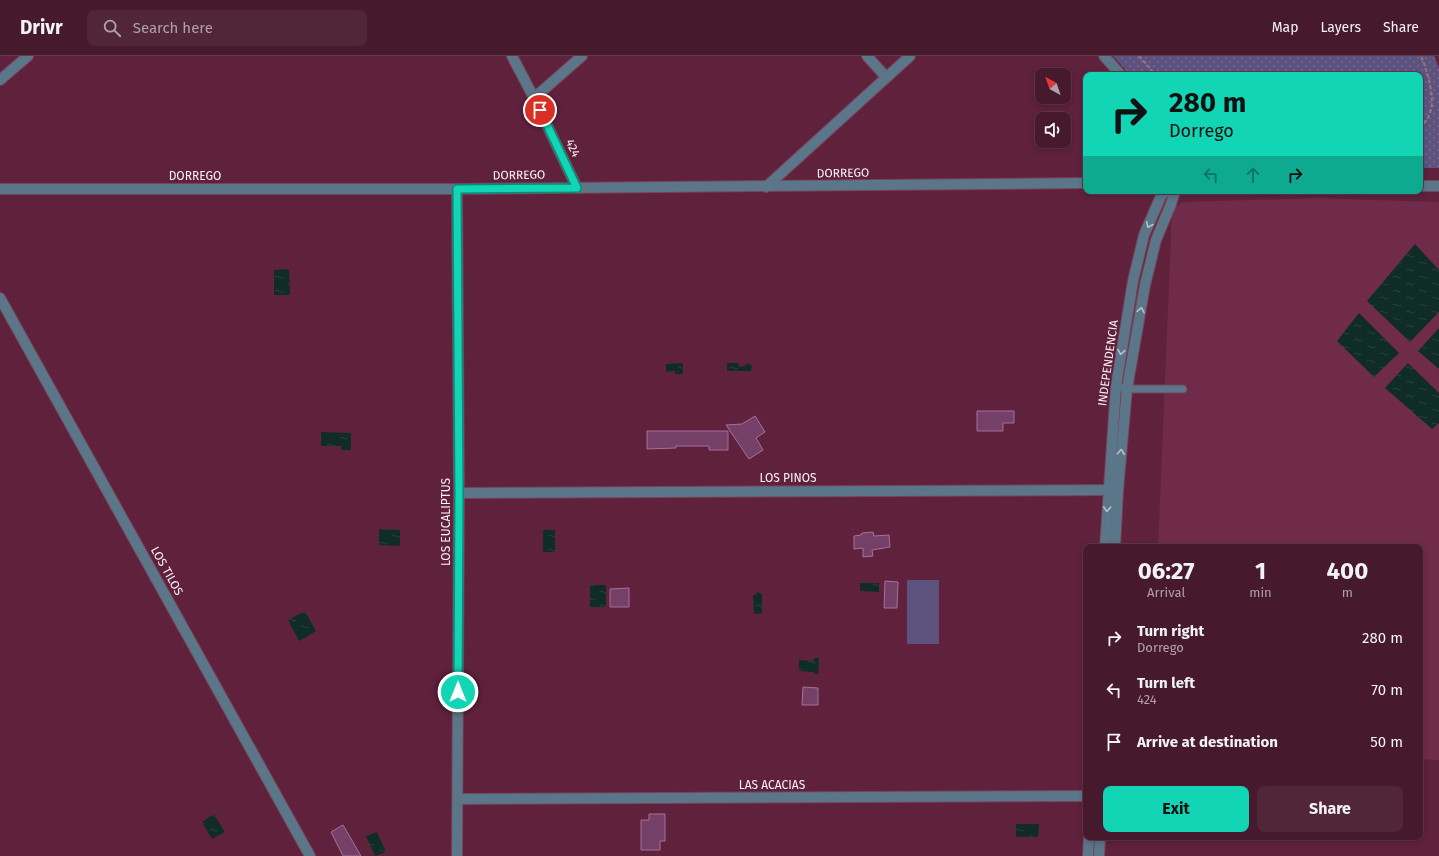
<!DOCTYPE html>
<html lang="en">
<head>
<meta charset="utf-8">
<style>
  body { margin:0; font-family:"Fira Sans",sans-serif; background:#512639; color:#f1f3f6; height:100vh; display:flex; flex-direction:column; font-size:15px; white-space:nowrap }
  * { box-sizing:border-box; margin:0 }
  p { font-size:13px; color:#b0a0aa }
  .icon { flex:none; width:22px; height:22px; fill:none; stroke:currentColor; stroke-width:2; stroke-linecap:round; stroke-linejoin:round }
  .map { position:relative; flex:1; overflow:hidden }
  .sheet { position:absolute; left:1083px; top:488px; width:340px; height:296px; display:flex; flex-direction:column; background:#47192d; border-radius:8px; box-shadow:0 2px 6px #0003,0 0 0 1px #5f3849 }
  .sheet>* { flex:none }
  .hud { position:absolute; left:1083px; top:16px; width:340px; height:122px; border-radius:8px; box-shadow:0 2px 6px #0003,0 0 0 1px #5f3849; background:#11d5b4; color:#111; overflow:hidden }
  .needle { width:26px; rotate:320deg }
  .fabs { position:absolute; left:1035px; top:12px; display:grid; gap:8px }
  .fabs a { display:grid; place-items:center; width:36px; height:36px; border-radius:8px; background:#47192d; box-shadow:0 2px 6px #0003,0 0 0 1px #5f3849; font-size:20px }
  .pin { position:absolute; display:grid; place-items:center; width:34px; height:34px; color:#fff; margin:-17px; border:2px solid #fff; border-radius:50%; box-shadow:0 1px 4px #0007 }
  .me { position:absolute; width:44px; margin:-22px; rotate:0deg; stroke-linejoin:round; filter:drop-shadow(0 0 3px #0008) }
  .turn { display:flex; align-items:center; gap:14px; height:84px; padding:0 20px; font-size:18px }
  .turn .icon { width:52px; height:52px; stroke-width:2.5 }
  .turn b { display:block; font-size:28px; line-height:34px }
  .lanes { display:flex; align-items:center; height:38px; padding:0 20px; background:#0003; justify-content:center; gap:20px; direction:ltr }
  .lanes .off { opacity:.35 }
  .eta { display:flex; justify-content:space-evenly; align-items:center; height:68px; text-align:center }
  .eta b { font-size:24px; font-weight:700; line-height:28px }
  .cta { display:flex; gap:8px; margin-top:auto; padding:8px 20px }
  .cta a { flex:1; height:46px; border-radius:8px; background:#11d5b4; color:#111; font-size:16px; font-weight:700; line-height:46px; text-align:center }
  .cta a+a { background:#512639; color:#f1f3f6 }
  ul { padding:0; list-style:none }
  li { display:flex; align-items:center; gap:12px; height:52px; padding:0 20px }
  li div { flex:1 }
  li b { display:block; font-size:15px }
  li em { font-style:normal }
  header { display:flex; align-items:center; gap:24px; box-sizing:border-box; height:56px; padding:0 20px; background:#47192d; border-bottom:1px solid #5f3849 }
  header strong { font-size:19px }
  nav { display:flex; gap:22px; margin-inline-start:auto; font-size:14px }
  .search { width:280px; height:36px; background:#512639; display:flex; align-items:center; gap:10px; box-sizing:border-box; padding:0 14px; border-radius:8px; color:#b0a0aa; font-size:15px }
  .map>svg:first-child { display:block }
</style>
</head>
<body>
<header>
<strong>Drivr</strong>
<div class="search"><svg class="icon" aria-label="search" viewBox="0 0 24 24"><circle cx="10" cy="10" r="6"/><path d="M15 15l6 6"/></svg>Search here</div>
<nav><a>Map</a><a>Layers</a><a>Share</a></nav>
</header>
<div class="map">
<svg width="1439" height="800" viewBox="0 0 1439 800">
  <defs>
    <pattern id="park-dots" width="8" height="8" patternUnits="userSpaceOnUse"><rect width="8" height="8" fill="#5d517d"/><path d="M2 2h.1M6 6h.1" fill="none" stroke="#756a90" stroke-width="1.8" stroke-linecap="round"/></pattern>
    <pattern id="water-ripples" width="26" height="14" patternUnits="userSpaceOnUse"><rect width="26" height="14" fill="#102c26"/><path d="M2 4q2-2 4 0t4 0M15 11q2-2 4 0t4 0" fill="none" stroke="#28413b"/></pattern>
  </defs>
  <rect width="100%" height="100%" fill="#5f213c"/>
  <path fill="#6f2b49" d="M1318,142L1439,146V704L1420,703V491H1158L1172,154L1182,146Z"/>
  <path fill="url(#park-dots)" d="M1113,0H1434L1439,12V112H1420V19H1130Z"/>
  <rect fill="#5d517d" x="907" y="524" width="32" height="64"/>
  <g fill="url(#water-ripples)">
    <path d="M1415,188L1439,214V256L1410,286L1367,245Z"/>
    <path d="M289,213L290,239H274V214Z"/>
    <path d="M1359,257L1399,297L1374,321L1337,285Z"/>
    <path d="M1439,272V313L1418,295Z"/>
    <path d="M683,307V318H675V315L666,316V308Z"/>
    <path d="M727,307H738L740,311L744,310L748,307L752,310L751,315H727Z"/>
    <path d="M1408,307L1439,337V367L1432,373L1385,332Z"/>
    <path d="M321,376L351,377V394H341V390H321Z"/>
    <path d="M379,473L400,474V490L379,489Z"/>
    <rect x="543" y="474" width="12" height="22"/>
    <path d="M860,527H879V536L860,535Z"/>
    <rect x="590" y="529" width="16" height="22"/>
    <path d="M757,536L762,538V557L754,558L753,539H756Z"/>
    <path d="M305,555L316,575L299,585L288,564Z"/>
    <path d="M814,602H819L818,618H814V616L799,615V604L814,605Z"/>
    <path d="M214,758L225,776L212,783L202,766Z"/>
    <path d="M1016,768H1039L1038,781H1016Z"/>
    <path d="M377,776L386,796L375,800L366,780Z"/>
  </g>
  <g fill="#744068" stroke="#a96f9b">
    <path d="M977,355H1014V367H1003V375H977Z"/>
    <path d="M755,360L765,376L756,382L763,394L749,403L726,369L742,368Z"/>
    <path d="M647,375H728V394H709V390H676V392L647,393Z"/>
    <path d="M873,476L874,480L889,479L890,491L872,494L873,500L863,501V492L854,493V480L861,479L862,477Z"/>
    <path d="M885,525L898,526L897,552H884Z"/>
    <path d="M629,532V551H610V533Z"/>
    <path d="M803,631L818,632V649H802Z"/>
    <path d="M649,758H665V785H660V794H641V764H649Z"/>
    <path d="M343,769L361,800H343L331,776Z"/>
  </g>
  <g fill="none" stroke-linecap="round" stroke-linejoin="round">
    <g stroke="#78425a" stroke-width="9">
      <path id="service" d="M1116,330L1127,333H1183"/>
    </g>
    <g stroke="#78425a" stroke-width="12">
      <g id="minor">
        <path d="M512,0L534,42L577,132"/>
        <path d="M867,0L886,21"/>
        <path d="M1104,0L1121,19"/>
        <path d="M0,24L28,0"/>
        <path d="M534,42L582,0"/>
        <path d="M1420,130H1439"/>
        <path d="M766,131L910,0"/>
        <path d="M0,133H457L1086,127"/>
        <path d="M457,133L459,437L457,800"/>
        <path d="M0,242L310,800"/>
        <path d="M459,437L1118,434"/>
        <path d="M1105,491L1116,330L1133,225L1144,179L1161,140L1166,135"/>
        <path d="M1115,491L1118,434L1127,333L1145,229L1156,184L1171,148L1175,135"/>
        <path d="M458,743L1086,740"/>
        <path d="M1088,800L1089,781"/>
        <path d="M1099,800L1100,781"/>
      </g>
    </g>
    <g stroke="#9c7385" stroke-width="2" stroke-dasharray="4 2" stroke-linecap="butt">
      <path d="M1139,0L1156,19"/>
      <path d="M1420,72C1423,68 1427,64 1429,59C1437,45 1427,14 1421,0"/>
    </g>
    <use href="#service" stroke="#5a7688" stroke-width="7"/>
    <use href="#minor" stroke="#5a7688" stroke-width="10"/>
  </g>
  <defs><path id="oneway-chevron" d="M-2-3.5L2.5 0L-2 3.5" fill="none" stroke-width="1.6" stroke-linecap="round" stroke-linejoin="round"/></defs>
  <g stroke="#bac0c9">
    <use href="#oneway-chevron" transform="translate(1149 169) rotate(113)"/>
    <use href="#oneway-chevron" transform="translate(1141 254) rotate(-80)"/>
    <use href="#oneway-chevron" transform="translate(1121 296) rotate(99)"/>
    <use href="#oneway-chevron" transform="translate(1121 396) rotate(-85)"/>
    <use href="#oneway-chevron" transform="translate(1107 453) rotate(93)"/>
  </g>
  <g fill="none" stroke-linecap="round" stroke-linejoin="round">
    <g stroke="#0b8a75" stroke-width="10">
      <path id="route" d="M458,636L459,437L457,133L577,132L540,54"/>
    </g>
    <use href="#route" stroke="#11d5b4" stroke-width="7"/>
  </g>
  <g text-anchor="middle" stroke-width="4" stroke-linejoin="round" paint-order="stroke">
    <g font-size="12" fill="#faf2f5" stroke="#5f213c">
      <text transform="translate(573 92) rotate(64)" y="4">424</text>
      <text transform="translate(843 117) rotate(-1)" y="4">DORREGO</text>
      <text transform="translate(519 119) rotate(-1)" y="4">DORREGO</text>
      <text x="195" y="124">DORREGO</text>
      <text transform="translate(1108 307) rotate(-82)" y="4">INDEPENDENCIA</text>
      <text x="788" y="426">LOS PINOS</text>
      <text transform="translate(446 466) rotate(-90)" y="4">LOS EUCALIPTUS</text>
      <text transform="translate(167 515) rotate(61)" y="4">LOS TILOS</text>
      <text x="772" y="733">LAS ACACIAS</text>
    </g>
  </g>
</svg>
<div class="fabs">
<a><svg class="needle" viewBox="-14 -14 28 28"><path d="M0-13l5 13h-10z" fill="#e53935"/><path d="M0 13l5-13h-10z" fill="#b0a0aa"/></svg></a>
<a><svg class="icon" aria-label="sound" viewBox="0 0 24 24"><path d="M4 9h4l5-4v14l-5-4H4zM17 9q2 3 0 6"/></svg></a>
</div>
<div class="pin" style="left:540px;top:54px;background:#d93025"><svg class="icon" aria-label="arrive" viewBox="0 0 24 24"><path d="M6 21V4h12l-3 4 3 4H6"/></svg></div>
<svg class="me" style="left:458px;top:636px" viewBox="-20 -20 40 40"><circle r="17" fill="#11d5b4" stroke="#fff" stroke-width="3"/><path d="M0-11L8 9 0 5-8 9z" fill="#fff"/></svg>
<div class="hud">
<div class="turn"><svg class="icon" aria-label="right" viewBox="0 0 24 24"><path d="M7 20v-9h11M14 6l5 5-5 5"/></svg><div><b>280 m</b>Dorrego</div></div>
<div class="lanes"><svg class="icon off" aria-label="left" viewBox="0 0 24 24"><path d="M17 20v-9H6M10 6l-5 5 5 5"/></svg><svg class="icon off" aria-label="ahead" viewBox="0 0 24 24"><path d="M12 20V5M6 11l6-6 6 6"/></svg><svg class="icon" aria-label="right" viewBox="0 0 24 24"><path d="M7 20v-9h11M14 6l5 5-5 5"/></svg></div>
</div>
<section class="sheet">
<div class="eta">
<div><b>06:27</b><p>Arrival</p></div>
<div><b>1</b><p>min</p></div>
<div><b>400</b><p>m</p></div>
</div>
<ul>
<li><svg class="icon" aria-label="right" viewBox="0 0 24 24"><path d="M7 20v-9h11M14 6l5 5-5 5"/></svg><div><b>Turn right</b><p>Dorrego</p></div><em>280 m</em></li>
<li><svg class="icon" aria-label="left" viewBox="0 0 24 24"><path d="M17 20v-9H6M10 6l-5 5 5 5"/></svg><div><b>Turn left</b><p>424</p></div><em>70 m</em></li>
<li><svg class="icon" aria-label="arrive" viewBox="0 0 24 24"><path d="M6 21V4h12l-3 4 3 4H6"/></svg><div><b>Arrive at destination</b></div><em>50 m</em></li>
</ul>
<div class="cta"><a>Exit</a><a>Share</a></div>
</section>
</div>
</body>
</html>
